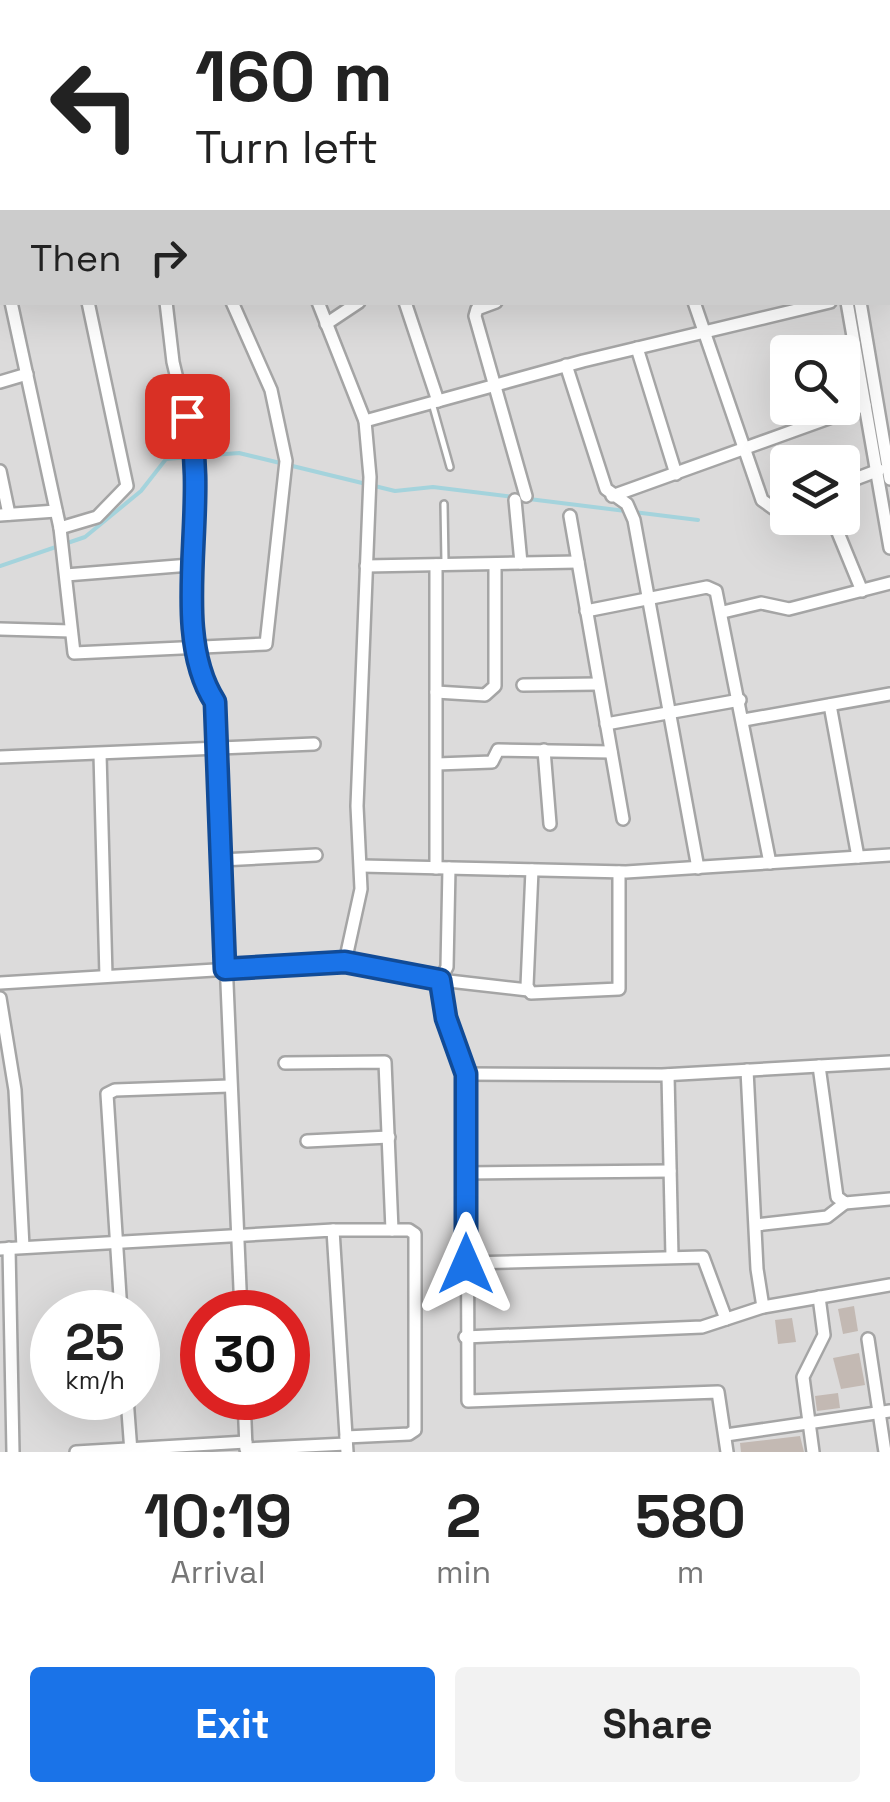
<!DOCTYPE html>
<html lang="en">
<head>
<meta charset="utf-8">
<style>
  body { margin:0; font-family:"Space Grotesk",sans-serif; background:#f2f2f2; color:#222; height:100vh; display:flex; flex-direction:column; font-size:38px; white-space:nowrap }
  * { box-sizing:border-box; margin:0 }
  p { font-size:32px; color:#767676 }
  .icon { flex:none; width:55px; height:55px; fill:none; stroke:currentColor; stroke-width:2; stroke-linecap:round; stroke-linejoin:round }
  .map { position:relative; height:1452px; overflow:hidden }
  .details { display:flex; flex-direction:column; background:#fff; flex:1 }
  .details>* { flex:none }
  .guide { position:absolute; left:0px; top:0px; width:890px; height:305px; box-shadow:0 10px 40px #0002; background:#fff; color:#222; overflow:hidden }
  .buttons { position:absolute; left:770px; top:335px; display:grid; gap:20px }
  .buttons a { display:grid; place-items:center; width:90px; height:90px; border-radius:10px; background:#fff; box-shadow:0 10px 40px #0002; font-size:50px }
  .speed { position:absolute; left:30px; top:1290px; display:flex; gap:20px; font-size:50px; font-weight:700; text-align:center }
  .speed>* { display:grid; place-content:center; width:130px; height:130px; border-radius:50%; background:#fff; box-shadow:0 10px 40px #0002; line-height:1 }
  .speed small { font-size:25px; font-weight:400 }
  .speed .limit { border:15px solid #d22; background:#fff; color:#111 }
  .pin { position:absolute; display:grid; place-items:center; width:85px; height:85px; color:#fff; margin:-42px; border-radius:20px; box-shadow:0 5px 15px #0006 }
  .me { position:absolute; width:110px; margin:-55px; rotate:0deg; stroke-linejoin:round; filter:drop-shadow(0 0 8px #0008) }
  .turn { display:flex; align-items:center; gap:35px; height:210px; padding:0 30px; font-size:45px }
  .turn .icon { width:130px; height:130px; stroke-width:2.5 }
  .turn b { display:block; font-size:70px; line-height:85px }
  .then { display:flex; align-items:center; height:95px; padding:0 30px; background:#0003; gap:20px; font-size:38px }
  .eta { display:flex; justify-content:space-evenly; align-items:center; height:170px; text-align:center }
  .eta b { font-size:60px; font-weight:600; line-height:70px }
  .action { display:flex; gap:20px; margin-top:auto; padding:20px 30px }
  .action a { flex:1; height:115px; border-radius:10px; background:#1a73e8; color:#fff; font-size:40px; font-weight:600; line-height:115px; text-align:center }
  .action a+a { background:#f2f2f2; color:#222 }
  .map>svg:first-child { display:block }
</style>
</head>
<body>
<div class="map">
<svg width="890" height="1452" viewBox="0 0 890 1452">
  <rect width="100%" height="100%" fill="#efeae4"/>
  <path fill="#dcdbdb" fill-rule="evenodd" d="M0,0H890V1452H0ZM2,2H888V302H2ZM788,352H842V408H788ZM788,462H842V518H788ZM52,1312H138V1398H52ZM202,1312H288V1398H202Z"/>
  <g fill="none" stroke-linecap="round" stroke-linejoin="round">
    <g stroke="#a4d3dc" stroke-width="4">
      <path d="M200,456L239,453L395,491L433,487L515,497"/>
      <path d="M529,499L698,520"/>
      <path d="M0,566L85,537L141,491L166,459L190,457"/>
    </g>
  </g>
  <g fill="#c3b9b3">
    <path d="M854,1306L858,1331L843,1334L838,1309Z"/>
    <path d="M792,1318L796,1342L778,1344L775,1320Z"/>
    <path d="M859,1353L865,1385L841,1389L833,1358Z"/>
    <path d="M838,1393L840,1408L817,1411L815,1396Z"/>
    <path d="M800,1436L804,1452H741L740,1443Z"/>
  </g>
  <g fill="none" stroke-linecap="round" stroke-linejoin="round">
    <g stroke="#a5a5a5" stroke-width="10">
      <g id="service">
        <path d="M432,403L450,467"/>
        <path d="M444,504L445,562"/>
      </g>
    </g>
    <g stroke="#a5a5a5" stroke-width="16">
      <g id="minor">
        <path d="M30,0L31,2"/>
        <path d="M112,0V2"/>
        <path d="M215,0L216,2"/>
        <path d="M301,0L302,2"/>
        <path d="M380,0L381,2"/>
        <path d="M464,0L465,2"/>
        <path d="M534,0L535,2"/>
        <path d="M616,0L617,2"/>
        <path d="M734,0L735,2"/>
        <path d="M813,0L814,2"/>
        <path d="M425,2L432,0"/>
        <path d="M888,45L890,44"/>
        <path d="M888,122L890,121"/>
        <path d="M0,260L2,265"/>
        <path d="M888,289H890"/>
        <path d="M11,302L60,528L74,653L266,644L286,461L271,390L232,302"/>
        <path d="M166,302L173,362L198,466L190,565L202,682L215,702L241,1312"/>
        <path d="M405,302L438,401"/>
        <path d="M496,302L477,309L475,316L526,496"/>
        <path d="M694,302L762,500L773,508L788,505"/>
        <path d="M847,302L890,548"/>
        <path d="M860,302L890,479"/>
        <path d="M326,324L359,302"/>
        <path d="M637,348L676,474"/>
        <path d="M566,365L606,489L627,504L634,520L698,868"/>
        <path d="M0,382L27,374"/>
        <path d="M365,421L583,361L830,302"/>
        <path d="M0,471L9,514"/>
        <path d="M842,484L879,470"/>
        <path d="M612,496L865,405"/>
        <path d="M515,500L521,563"/>
        <path d="M0,515L56,511"/>
        <path d="M570,516L623,819"/>
        <path d="M832,518L862,591"/>
        <path d="M60,528L97,517L127,486L88,302"/>
        <path d="M436,565V868"/>
        <path d="M366,566L578,562"/>
        <path d="M66,575L190,565"/>
        <path d="M586,611L707,587L716,591L770,863"/>
        <path d="M723,612L761,603L789,609L890,583"/>
        <path d="M0,629L71,631"/>
        <path d="M523,685L598,684"/>
        <path d="M436,692L485,695L495,686V564"/>
        <path d="M830,705L858,857"/>
        <path d="M744,720L890,694"/>
        <path d="M606,724L740,700"/>
        <path d="M544,750L550,824"/>
        <path d="M100,754L106,976"/>
        <path d="M0,757L314,744"/>
        <path d="M437,764L492,762L498,750L611,752"/>
        <path d="M221,860L316,855"/>
        <path d="M361,866L626,872L890,855"/>
        <path d="M449,868L447,967L440,980L528,990"/>
        <path d="M532,870L527,986L531,993L619,989V872"/>
        <path d="M345,962L430,974L442,985L446,1017L467,1080L468,1401L718,1392L727,1452"/>
        <path d="M0,983L345,962L361,889L357,806L370,477L365,421L318,302"/>
        <path d="M0,998L15,1090L23,1247"/>
        <path d="M285,1063L385,1062L392,1230"/>
        <path d="M819,1066L837,1197L845,1203L890,1199"/>
        <path d="M747,1070L757,1269L763,1307"/>
        <path d="M466,1074L662,1075L890,1062"/>
        <path d="M668,1075L672,1257"/>
        <path d="M307,1141L389,1137"/>
        <path d="M466,1173L670,1171"/>
        <path d="M756,1225L827,1217L845,1203"/>
        <path d="M333,1230H409L415,1234V1430L409,1434L346,1437"/>
        <path d="M9,1248L13,1452"/>
        <path d="M0,1249L333,1230L347,1452"/>
        <path d="M466,1263L703,1257L726,1319"/>
        <path d="M121,1312L107,1094L115,1090L229,1086"/>
        <path d="M465,1337L702,1327L763,1307L890,1285"/>
        <path d="M868,1339L885,1452"/>
        <path d="M127,1398L131,1452"/>
        <path d="M244,1398L246,1448"/>
        <path d="M726,1435L890,1411"/>
        <path d="M246,1449L346,1444"/>
        <path d="M76,1452L246,1442"/>
        <path d="M813,1452L803,1377L824,1335L819,1297"/>
      </g>
    </g>
    <use href="#service" stroke="#fff" stroke-width="5"/>
    <use href="#minor" stroke="#fff" stroke-width="11"/>
  </g>
  <g fill="none" stroke-linecap="round" stroke-linejoin="round">
    <g stroke="#114b97" stroke-width="25">
      <path id="route" d="M187,416C212,501 167,628 215,702L225,969L345,962L440,980L446,1018L466,1074V1264"/>
    </g>
    <use href="#route" stroke="#1a73e8" stroke-width="18"/>
  </g>
</svg>
<div class="buttons">
<a><svg class="icon" aria-label="search" viewBox="0 0 24 24"><circle cx="10" cy="10" r="6"/><path d="M15 15l6 6"/></svg></a>
<a><svg class="icon" aria-label="layers" viewBox="0 0 24 24"><path d="M12 4l9 5-9 5-9-5zM3 14l9 5 9-5"/></svg></a>
</div>
<div class="speed"><div>25<small>km/h</small></div><div class="limit">30</div></div>
<div class="pin" style="left:187px;top:416px;background:#d93025"><svg class="icon" aria-label="arrive" viewBox="0 0 24 24"><path d="M6 21V4h12l-3 4 3 4H6"/></svg></div>
<svg class="me" style="left:466px;top:1264px" viewBox="-20 -20 40 40"><path d="M0-17L14 15 0 8-14 15z" fill="#1a73e8" stroke="#fff" stroke-width="4"/></svg>
<div class="guide">
<div class="turn"><svg class="icon" aria-label="left" viewBox="0 0 24 24"><path d="M17 20v-9H6M10 6l-5 5 5 5"/></svg><div><b>160 m</b>Turn left</div></div>
<div class="then">Then<svg class="icon" aria-label="right" viewBox="0 0 24 24"><path d="M7 20v-9h11M14 6l5 5-5 5"/></svg></div>
</div>
</div>
<section class="details">
<div class="eta">
<div><b>10:19</b><p>Arrival</p></div>
<div><b>2</b><p>min</p></div>
<div><b>580</b><p>m</p></div>
</div>
<div class="action"><a>Exit</a><a>Share</a></div>
</section>
</body>
</html>
